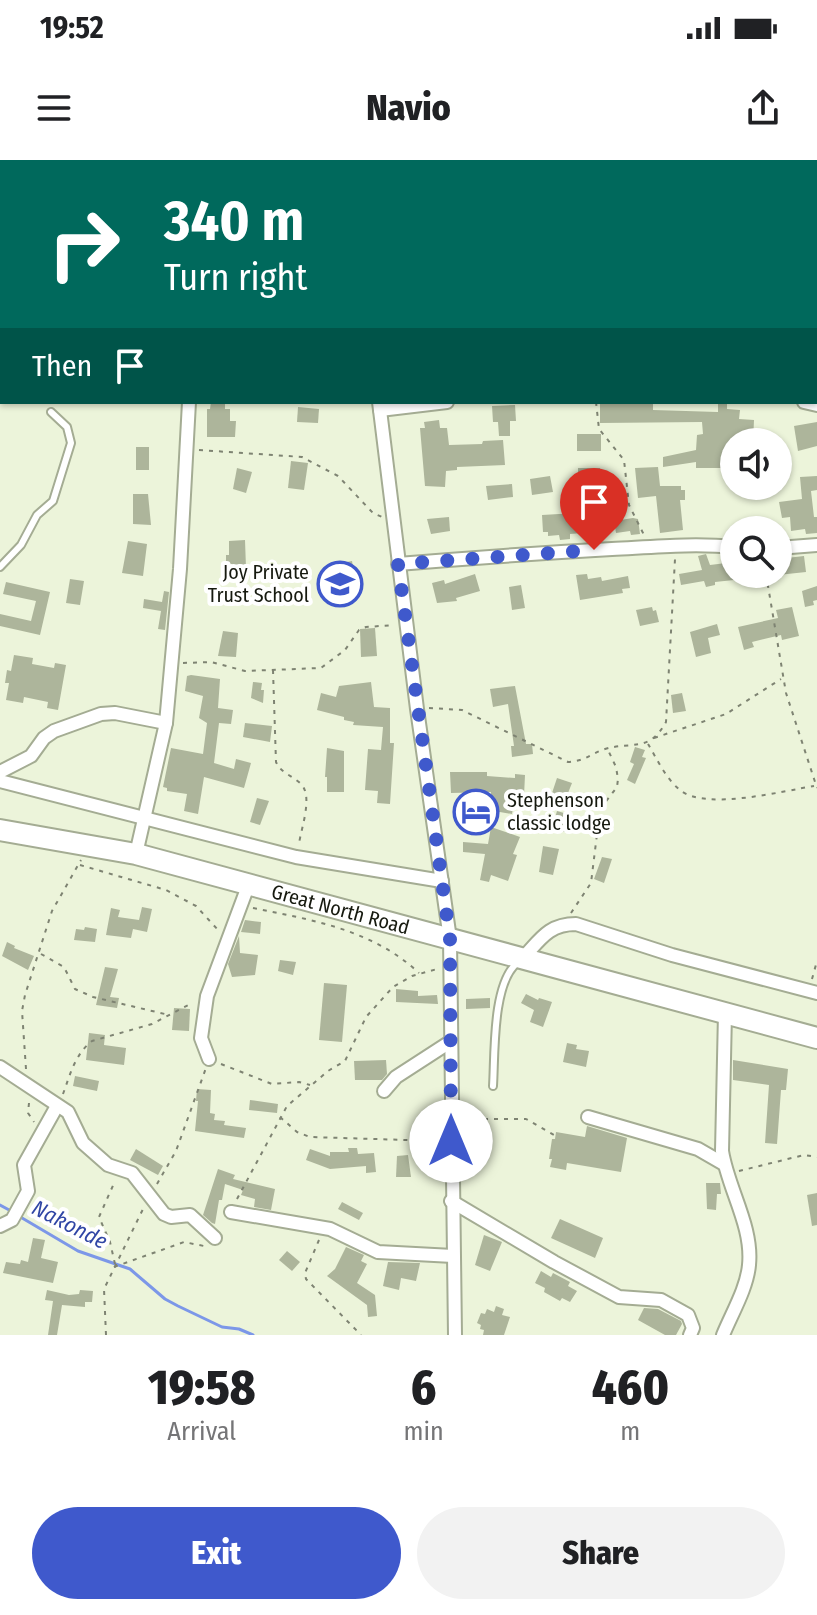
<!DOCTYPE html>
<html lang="en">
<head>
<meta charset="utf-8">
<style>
  body { margin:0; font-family:"Fira Sans Condensed",sans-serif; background:#f2f2f2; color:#202124; height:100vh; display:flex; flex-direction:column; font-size:30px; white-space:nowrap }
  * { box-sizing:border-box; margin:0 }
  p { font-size:26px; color:#757577 }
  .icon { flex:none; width:44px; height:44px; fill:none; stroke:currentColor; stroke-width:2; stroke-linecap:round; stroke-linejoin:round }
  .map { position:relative; height:1175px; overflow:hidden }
  .details { display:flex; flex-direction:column; background:#fff; flex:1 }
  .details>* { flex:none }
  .banner { position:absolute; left:0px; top:0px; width:818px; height:244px; box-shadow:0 2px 6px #0004; background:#00695c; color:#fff; overflow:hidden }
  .buttons { position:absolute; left:720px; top:268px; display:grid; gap:16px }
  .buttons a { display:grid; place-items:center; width:72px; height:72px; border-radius:50%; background:#fff; box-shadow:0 2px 6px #0004; font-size:40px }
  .pin { position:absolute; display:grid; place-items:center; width:68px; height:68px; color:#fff; margin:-82px -34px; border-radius:50% 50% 50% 0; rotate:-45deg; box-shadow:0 0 8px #0007 }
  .pin .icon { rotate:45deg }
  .me { position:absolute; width:88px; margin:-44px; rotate:0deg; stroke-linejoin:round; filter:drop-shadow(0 0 6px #0008) }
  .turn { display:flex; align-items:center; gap:28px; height:168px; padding:0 32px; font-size:36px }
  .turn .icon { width:104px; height:104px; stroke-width:2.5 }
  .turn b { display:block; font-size:56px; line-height:68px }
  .then { display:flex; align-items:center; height:76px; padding:0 32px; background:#0003; gap:16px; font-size:30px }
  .eta { display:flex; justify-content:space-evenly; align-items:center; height:136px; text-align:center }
  .eta b { font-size:48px; font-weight:800; line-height:56px }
  .primary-button { display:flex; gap:16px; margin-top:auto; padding:16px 32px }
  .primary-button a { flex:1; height:92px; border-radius:48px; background:#3f59cc; color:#fff; font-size:32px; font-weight:800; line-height:92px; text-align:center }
  .primary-button a+a { background:#f2f2f2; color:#202124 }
  .status { display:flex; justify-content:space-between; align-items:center; height:56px; padding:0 40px; background:#fff; direction:ltr }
  .status svg { height:22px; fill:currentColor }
  header { display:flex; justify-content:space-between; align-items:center; height:104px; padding:0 32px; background:#fff; font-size:36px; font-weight:800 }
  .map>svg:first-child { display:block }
</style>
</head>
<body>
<div class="status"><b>19:52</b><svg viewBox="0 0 49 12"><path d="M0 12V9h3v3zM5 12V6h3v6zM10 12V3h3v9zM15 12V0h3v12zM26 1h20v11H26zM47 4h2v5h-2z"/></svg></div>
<header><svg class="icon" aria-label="menu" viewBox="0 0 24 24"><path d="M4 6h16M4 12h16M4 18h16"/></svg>Navio<svg class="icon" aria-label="share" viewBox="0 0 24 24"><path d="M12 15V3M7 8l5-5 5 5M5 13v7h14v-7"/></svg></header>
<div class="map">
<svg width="817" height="1175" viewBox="0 0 817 1175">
  <rect width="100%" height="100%" fill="#ecf4da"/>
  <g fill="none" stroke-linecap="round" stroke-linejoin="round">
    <g stroke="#7c97e8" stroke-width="3">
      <path d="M0,1045L11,1051"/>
      <path d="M17,1055L78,1091L130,1109L165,1139L178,1146L222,1167L239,1169L253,1175"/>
    </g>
  </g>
  <g fill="#adb59b">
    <path d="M211,242H225V249H230V261H236L235,277H207V249H210Z"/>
    <path d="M600,242H653V250L718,252V242H727V249L740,250L739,259L754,260L753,282H734V308H696V302L663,307V297L696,290L697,275L703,274L702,262L600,263Z"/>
    <path d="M515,245L516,261H510V276H499L498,262H493L492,246Z"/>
    <path d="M298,247L319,249L318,263L297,262Z"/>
    <path d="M439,260L440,268H447L449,285L482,284L483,281L503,280L505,305L457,307V310L446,311L445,327L425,326L420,268H425L424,262Z"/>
    <path d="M817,262V286L798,291L794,266Z"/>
    <rect x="577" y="274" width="24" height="17"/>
    <rect x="136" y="287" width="13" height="23"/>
    <path d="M291,301L308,303L304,330L288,328Z"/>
    <path d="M658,307L660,326H681V330H685V340H680L683,370L660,373L656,336L638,338L635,308Z"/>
    <path d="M237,308L252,312L246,333L233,329Z"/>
    <path d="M578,308H600V327H571V318H578Z"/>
    <path d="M550,316L553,332L532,335L530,319Z"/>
    <path d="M817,316V330L811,331L814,357H817V373L806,374L805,369L791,371L790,357L782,358L779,342L802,339L800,317Z"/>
    <path d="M512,324L513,337L488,340L486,326Z"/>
    <path d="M133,334H148L151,365L133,364Z"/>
    <path d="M576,353L577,364H583V373L570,374V379L560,380L559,375L548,376V372H543L542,355Z"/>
    <path d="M449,357L450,371L431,374L427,359Z"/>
    <path d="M633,358L638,359L640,374L631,375L630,371L616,373L614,361Z"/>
    <path d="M245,380L246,408H232V404H226V395H229V381Z"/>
    <path d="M128,381L147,384L143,416L122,413Z"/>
    <path d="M706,394L710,405L734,402V420L715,422V425L706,427L704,421L681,425L679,414L702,410L698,396Z"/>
    <path d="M804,396L806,412L778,415V399Z"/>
    <path d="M352,401L357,431L339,434L336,404Z"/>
    <path d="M475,414L480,431L456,438L457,441L437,443L432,423L444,420L445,424Z"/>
    <path d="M587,414L588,419L601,417L602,421L628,416L630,428L622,429L623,433L580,440L576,415Z"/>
    <path d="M70,419L84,421L80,445L66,443Z"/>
    <path d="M6,422L50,432L40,475L0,466V454L31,461L36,441L3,434Z"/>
    <path d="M521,425L525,448L512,450L509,427Z"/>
    <path d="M817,426V440L813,441L814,445L805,447L802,431Z"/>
    <path d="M164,431L169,432L165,470L158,469L161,451L143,448L144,439L162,442Z"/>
    <path d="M652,447L653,451L656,450L659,462L640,466L636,450Z"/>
    <path d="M792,447L799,476L782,480L781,475L752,482L754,487L744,490L738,467L778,458L776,450Z"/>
    <path d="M717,464L720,475L708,478L711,493L696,497L690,472Z"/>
    <path d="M375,468L377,496L361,497L360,469Z"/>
    <path d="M223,471L238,473L236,497L218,496Z"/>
    <path d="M14,495L33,498L32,504L54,508L55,503L66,505L58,550L47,548L48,542L24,537L23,543L6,540L9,523H5L7,510L11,511Z"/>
    <path d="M191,515L220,519L218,548L233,550L231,564L219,563L214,603L234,609L236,599L251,603L244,628L204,617L198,654L184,651L187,634L167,631V628L163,627L171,588L203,594L207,563L199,558L203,536L185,531L187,516Z"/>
    <path d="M253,522L262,523L261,530H264L263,543L251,538Z"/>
    <path d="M371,522L374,547L390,548V583H394L390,644L377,643L378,631L365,630L368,589L381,590L383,567L353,565L354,562L344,560V557L317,550L321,533L336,537L339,526Z"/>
    <path d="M515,526L526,584H532L533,594L512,597L511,586H514L508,544L493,547L490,529Z"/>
    <path d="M682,533L686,551L673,553L671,535Z"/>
    <path d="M245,563L272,566L270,582L243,577Z"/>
    <path d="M635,587L645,590L642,597L646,598L635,624L627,620L634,604L630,602Z"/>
    <path d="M327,588L344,591V632H327V617H325Z"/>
    <path d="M450,612H487V616L515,618V614L525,615L524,636L515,635L512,654L488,650L491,632L451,633Z"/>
    <path d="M557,618L572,623L566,638L552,633Z"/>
    <path d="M257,638L269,641L260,665L250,662Z"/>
    <path d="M472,649L489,651L488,665L470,663Z"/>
    <path d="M557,651L571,655L565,672L552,668Z"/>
    <path d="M491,667L520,677L513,694L517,695L508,721L491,715L489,722L480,720L485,694L463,692V682L488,684Z"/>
    <path d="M543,686L559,689L553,715L539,712Z"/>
    <path d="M602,697L612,699L604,723L594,719Z"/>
    <path d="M142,747L152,749L147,772L133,769L131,778L106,775L111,748L120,750L118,757L139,760Z"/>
    <path d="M245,760L261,762L260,774L241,772Z"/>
    <path d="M85,767L97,769L95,782L74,780L76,769L84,770Z"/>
    <path d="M239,776L240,793L258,795L255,815L232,817L228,804Z"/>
    <path d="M7,782L15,786L14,788L34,796L28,810L2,796Z"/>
    <path d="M280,800L296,802L293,815L278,811Z"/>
    <path d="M105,807L118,809L110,837L119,838L117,848L96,845Z"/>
    <path d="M324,823L347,825L342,882L319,880Z"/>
    <path d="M396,829L418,831V836L437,835L438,844L396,842Z"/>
    <path d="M526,834L538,840L539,838L552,842L543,867L530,862L534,850L521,843Z"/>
    <path d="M490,838V848L466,849V839Z"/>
    <path d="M174,848L190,849L189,871L172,870Z"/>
    <path d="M89,873L105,875L104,885L126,888L124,905L86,900Z"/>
    <path d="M567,883L577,885L576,889L589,891L586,907L563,902Z"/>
    <path d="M386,900L387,914L382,920H355L354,901Z"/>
    <path d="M733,900L788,909L786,930H781L777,984L765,983L769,925L733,920Z"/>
    <path d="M75,916L99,921L97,931L73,926Z"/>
    <path d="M197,929L211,930L210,953L215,954L214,960L225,961L224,965L246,968L244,978L195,971L198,941H196Z"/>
    <path d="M250,940L278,944L277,953L249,950Z"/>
    <path d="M587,966L627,978L621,1012L567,1003L566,1010L550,1007L552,999H549L552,979H555L556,972L585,977Z"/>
    <path d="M348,988H357L358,994L374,993L376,1012L366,1013V1006L330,1009L306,1000L310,989L330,996V992H349Z"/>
    <path d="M136,989L163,1006L158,1015L130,1000Z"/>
    <path d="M408,995L411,1017H396L397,996Z"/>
    <path d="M218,1009L235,1015L233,1019L275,1029L271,1050L254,1047L255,1039L241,1035L243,1030L225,1024L222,1040H219L215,1064L212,1063L203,1055Z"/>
    <path d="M706,1023H720L721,1034H717L716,1050L707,1049Z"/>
    <path d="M817,1033V1065L812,1066L807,1035Z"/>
    <path d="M342,1042L363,1053L359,1060L338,1049Z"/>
    <path d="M560,1059L603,1078L595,1098L551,1078Z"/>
    <path d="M484,1075L502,1082L490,1111L475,1105Z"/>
    <path d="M33,1078L45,1080L41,1098L58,1102L53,1123L3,1113L6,1102L20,1104L21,1100L28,1102Z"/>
    <path d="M346,1087L364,1095L361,1101L367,1104L357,1123L375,1135L377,1156L368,1157L367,1145L327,1116L335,1109Z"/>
    <path d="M287,1091L300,1102L292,1111L279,1100Z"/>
    <path d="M388,1102L420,1103L416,1121L401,1118L399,1130L383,1126Z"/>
    <path d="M541,1111L551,1117L553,1113L570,1122L568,1126L577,1131L570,1142L562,1138L560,1141L544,1132L545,1128L535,1123Z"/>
    <path d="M47,1130L69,1135L79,1134L80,1130L93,1131L92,1142H85V1147L62,1145L57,1175H48L53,1141L45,1140Z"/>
    <path d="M496,1146L504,1149L502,1155L510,1157L504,1175H483L484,1170L480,1169L481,1165L477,1163L481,1153L485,1154L487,1149L494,1152Z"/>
    <path d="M644,1148L658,1149L681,1161L682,1164L676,1175H665L638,1160Z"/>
  </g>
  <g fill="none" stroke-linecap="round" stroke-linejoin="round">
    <g stroke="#a4ac93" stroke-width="10">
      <g id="service">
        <path d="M0,407L21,385L37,355L53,341L71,283L67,267L51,252"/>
        <path d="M493,926C495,895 492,824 517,803"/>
      </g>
    </g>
    <g stroke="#a4ac93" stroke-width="16">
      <g id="minor">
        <path d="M151,0L170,2"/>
        <path d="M351,0V2"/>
        <path d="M615,0L619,2"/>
        <path d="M417,2L421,0"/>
        <path d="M586,2V0"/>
        <path d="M793,2L801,0"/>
        <path d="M0,141H2"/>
        <path d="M379,242L417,549L450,779L455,1175"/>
        <path d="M804,242L817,245"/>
        <path d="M380,250L447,242"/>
        <path d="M778,388L817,385"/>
        <path d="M398,404C470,398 540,393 612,389C652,387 694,383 734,387"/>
        <path d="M0,612L31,596L44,578L54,571L101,554L115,553L166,563"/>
        <path d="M0,621L296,697L442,721"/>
        <path d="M136,694L166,563L180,409L189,242"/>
        <path d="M522,799C540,780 548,764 576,764L672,795L817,833"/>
        <path d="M209,899L201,878L207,836L248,726"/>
        <path d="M0,907L68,952L83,983L108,1005L132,1013L164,1054L171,1057L190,1055L215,1078"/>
        <path d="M384,931L396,917L450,882"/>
        <path d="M588,957L698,989L724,1004"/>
        <path d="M451,1041L554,1102L619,1137L661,1140L688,1155L693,1168L690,1175"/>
        <path d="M231,1052L330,1069L378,1092L453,1096"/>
        <path d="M0,1066L12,1060L28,1031L24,1005L57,946"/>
        <path d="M723,1175C732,1153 747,1128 749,1105C753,1066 728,1029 722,991L725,853"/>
      </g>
    </g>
    <g stroke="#a4ac93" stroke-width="24">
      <g id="trunk">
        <path id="s1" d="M0,670L136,694L817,878"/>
      </g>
    </g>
    <g stroke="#7e8372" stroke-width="2" stroke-dasharray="4 6" stroke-linecap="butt">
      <path d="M104,2L105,0"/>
      <path d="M0,81H2"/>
      <path d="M816,122H817"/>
      <path d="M816,190L817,191"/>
      <path d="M596,242L599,269L624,300L629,345L644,375"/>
      <path d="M199,290L302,297L338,316L373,353L382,357"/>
      <path d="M766,414L786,533L817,628"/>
      <path d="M183,503L211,502L245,511L321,508L345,490L359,470L366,467L394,465"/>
      <path d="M273,510L276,602C281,613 291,615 300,623C314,635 301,668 299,684"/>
      <path d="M429,548L462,550L568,602C586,601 590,594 605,589C632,581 649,593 666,562L675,399"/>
      <path d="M654,578L726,554L781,519"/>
      <path d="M648,584C657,599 666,619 680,630C705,651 783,631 814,626"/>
      <path d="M80,705L166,730L196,746L219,771"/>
      <path d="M253,748C313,760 373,770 419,813"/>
      <path d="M571,753L591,723L599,658L604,644L617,627L618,619L616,607L608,590"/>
      <path d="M41,794L64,807L75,829L93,837L169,855"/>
      <path d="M812,819L817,801"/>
      <path d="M221,904L272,924L299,922L310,925"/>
      <path d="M26,909L22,851L25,835L52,751L81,700"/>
      <path d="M63,934C70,915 75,894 92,881L152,864L192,843"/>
      <path d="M29,943L28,953L34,962"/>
      <path d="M280,957L297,972L310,977L439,981"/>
      <path d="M464,959H526L554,975"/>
      <path d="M739,1011L804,995L817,997"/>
      <path d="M157,1024L176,991L206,908"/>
      <path d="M237,1039L287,946L328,911L345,901L366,857L393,827L412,816L437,809"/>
      <path d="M319,1080L305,1113L306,1119L361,1175"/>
      <path d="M115,1104L110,1082L99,1057L115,1021"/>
      <path d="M114,1107L184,1082L204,1086"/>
      <path d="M106,1175L104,1129L144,1047"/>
    </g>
    <use href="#service" stroke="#fff" stroke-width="6"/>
    <use href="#minor" stroke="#fff" stroke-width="12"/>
    <use href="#trunk" stroke="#fff" stroke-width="20"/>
  </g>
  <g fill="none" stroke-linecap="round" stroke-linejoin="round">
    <path stroke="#3f59cc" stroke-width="14" stroke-dasharray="0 25.2" d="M451,981L450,779L398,404L594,390"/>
  </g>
  <defs>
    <g id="school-ring" transform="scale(2.3)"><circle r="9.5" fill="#fff" stroke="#3f59cc" stroke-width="1.5"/><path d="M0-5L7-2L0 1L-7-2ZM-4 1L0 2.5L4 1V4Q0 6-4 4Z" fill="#3f59cc"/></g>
    <g id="hotel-ring" transform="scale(2.3)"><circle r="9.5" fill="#fff" stroke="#3f59cc" stroke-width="1.5"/><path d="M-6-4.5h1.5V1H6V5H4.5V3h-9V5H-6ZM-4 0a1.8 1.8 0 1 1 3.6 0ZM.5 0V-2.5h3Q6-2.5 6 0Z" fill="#3f59cc"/></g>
  </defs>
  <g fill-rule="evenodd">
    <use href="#school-ring" x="340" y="424"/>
    <use href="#hotel-ring" x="476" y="652"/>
  </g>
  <g text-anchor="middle" stroke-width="8" stroke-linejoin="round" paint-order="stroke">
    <g font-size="20" fill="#16190f" stroke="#fff" text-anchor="end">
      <text x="309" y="419">Joy Private<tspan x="309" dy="23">Trust School</tspan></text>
      <text x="507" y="647" text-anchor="start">Stephenson<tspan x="507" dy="23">classic lodge</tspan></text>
    </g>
    <g font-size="20" fill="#16190f" stroke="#fff">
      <text dy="7" stroke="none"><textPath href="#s1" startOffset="350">Great North Road</textPath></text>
    </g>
    <g font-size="22" font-style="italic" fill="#3046a5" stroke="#fff">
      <text transform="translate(70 1064) rotate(27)" y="8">Nakonde</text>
    </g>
  </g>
</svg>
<div class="buttons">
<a><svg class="icon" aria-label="sound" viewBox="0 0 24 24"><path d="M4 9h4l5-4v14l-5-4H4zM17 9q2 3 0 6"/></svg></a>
<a><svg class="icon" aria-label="search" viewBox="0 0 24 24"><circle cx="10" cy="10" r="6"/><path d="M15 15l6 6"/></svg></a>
</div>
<div class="pin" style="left:594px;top:390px;background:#d93025"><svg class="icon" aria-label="arrive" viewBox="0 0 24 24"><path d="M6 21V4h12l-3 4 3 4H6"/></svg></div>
<svg class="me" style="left:451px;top:981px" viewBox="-20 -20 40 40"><circle r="19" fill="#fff"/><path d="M0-13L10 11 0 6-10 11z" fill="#3f59cc"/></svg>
<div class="banner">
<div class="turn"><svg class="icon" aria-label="right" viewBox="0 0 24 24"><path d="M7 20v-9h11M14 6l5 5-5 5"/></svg><div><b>340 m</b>Turn right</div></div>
<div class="then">Then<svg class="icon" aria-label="arrive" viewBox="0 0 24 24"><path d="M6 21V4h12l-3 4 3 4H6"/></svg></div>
</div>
</div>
<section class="details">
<div class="eta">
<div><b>19:58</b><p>Arrival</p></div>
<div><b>6</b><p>min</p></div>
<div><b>460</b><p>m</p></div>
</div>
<div class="primary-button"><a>Exit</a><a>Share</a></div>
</section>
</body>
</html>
